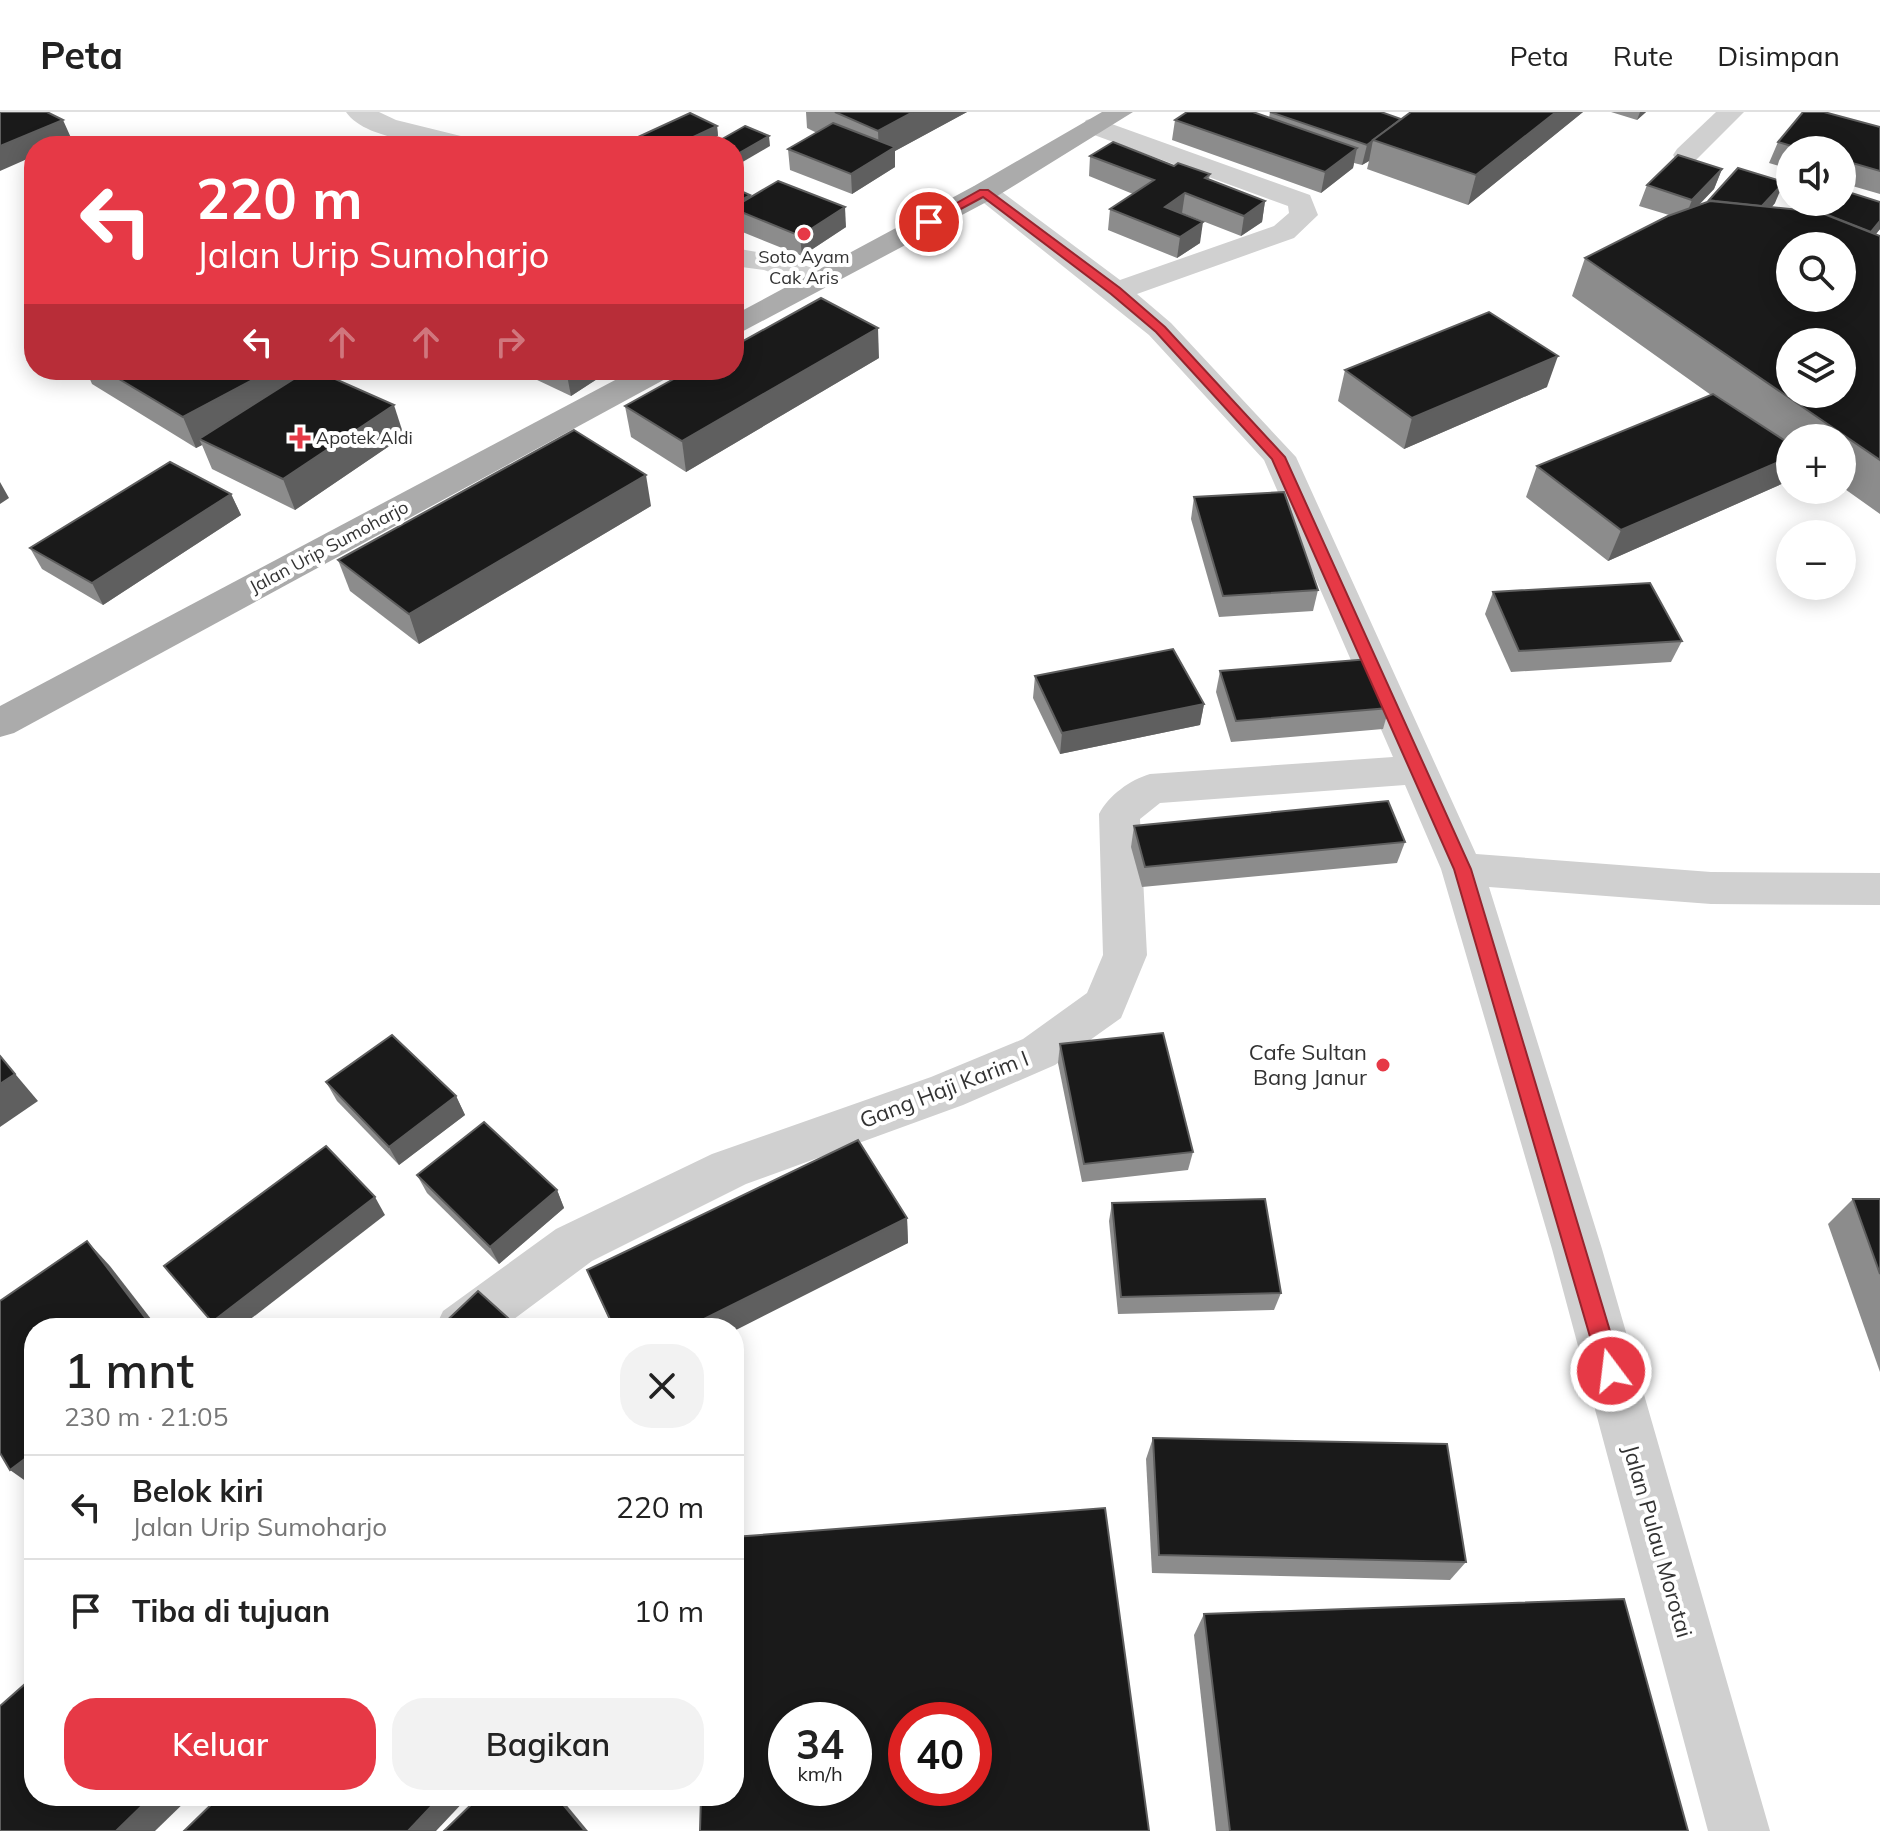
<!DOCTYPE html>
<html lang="id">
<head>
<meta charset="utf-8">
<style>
  body { margin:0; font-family:Mulish,sans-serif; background:#f2f2f2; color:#222; height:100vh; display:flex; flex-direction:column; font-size:30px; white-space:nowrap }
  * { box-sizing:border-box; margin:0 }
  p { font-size:26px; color:#767676 }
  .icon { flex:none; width:44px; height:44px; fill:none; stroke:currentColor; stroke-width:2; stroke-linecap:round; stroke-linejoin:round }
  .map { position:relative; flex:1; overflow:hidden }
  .drawer { position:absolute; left:24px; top:1206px; width:720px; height:488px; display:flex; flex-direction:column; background:#fff; border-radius:32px; box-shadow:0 4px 20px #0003 }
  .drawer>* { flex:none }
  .hud { position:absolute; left:24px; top:24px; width:720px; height:244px; border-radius:32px; box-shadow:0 4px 20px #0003; background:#e63946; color:#fff; overflow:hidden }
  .fabs { position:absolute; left:1776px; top:24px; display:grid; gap:16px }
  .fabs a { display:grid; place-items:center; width:80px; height:80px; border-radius:50%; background:#fff; box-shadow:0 4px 20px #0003; font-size:40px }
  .speed { position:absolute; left:768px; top:1590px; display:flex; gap:16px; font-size:40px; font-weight:700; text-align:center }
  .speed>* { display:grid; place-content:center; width:104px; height:104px; border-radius:50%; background:#fff; box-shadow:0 4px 20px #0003; line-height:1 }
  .speed small { font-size:20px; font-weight:400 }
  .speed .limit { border:12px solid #d22; background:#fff; color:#111 }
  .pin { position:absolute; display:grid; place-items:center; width:68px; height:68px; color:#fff; margin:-34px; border:4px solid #fff; border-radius:50%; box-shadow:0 2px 8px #0007 }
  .me { position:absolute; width:88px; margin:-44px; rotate:345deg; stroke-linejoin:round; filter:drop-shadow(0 0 6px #0008) }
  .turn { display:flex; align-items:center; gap:28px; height:168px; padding:0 40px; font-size:36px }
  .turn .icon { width:104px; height:104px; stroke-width:2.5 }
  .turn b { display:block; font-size:56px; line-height:68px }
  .lanes { display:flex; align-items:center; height:76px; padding:0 40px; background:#0003; justify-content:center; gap:40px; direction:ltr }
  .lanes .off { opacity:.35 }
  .round { display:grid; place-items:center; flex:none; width:84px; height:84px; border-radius:32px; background:#f2f2f2 }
  .head { display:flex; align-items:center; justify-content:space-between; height:136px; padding:0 40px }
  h1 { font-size:48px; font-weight:600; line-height:60px }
  .action { display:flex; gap:16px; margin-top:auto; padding:16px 40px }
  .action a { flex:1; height:92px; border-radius:32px; background:#e63946; color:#fff; font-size:32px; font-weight:600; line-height:92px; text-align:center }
  .action a+a { background:#f2f2f2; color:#222 }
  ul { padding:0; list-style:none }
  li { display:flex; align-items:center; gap:24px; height:104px; padding:0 40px; border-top:2px solid #e0e0e0 }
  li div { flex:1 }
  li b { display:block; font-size:30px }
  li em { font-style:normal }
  header { display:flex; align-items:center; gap:48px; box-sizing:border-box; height:112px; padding:0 40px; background:#fff; border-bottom:2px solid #e0e0e0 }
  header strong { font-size:38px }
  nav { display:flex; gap:44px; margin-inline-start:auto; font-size:28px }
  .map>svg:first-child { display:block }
</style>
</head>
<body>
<header>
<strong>Peta</strong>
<nav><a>Peta</a><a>Rute</a><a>Disimpan</a></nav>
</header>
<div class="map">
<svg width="1880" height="1719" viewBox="0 0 1880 1719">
  <rect width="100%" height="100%" fill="#fff"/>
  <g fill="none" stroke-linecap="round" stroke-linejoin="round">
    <g fill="#d0d0d0" fill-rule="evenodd">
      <path d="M346,0H379L396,8L477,28L481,34C447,34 367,31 346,0Z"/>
      <path d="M1716,0H1744L1695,49H1677L1673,43L1677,37Z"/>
      <path d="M1095,6L1310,83L1318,103L1294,126L1137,182L1171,211L1296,345L1476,742L1711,760L1880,761V793L1711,792L1489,775L1602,1137L1770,1719H1708L1552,1137L1441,757L1405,673L1160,691L1140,707L1147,843L1121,906L1055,953L963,993L746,1072L592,1149L502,1216H435L443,1199L556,1117L712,1042L931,965L1023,927L1087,881L1103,843L1099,702C1109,683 1130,668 1150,662L1393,645L1264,348L1149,223L970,80L974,74H994L1120,168L1274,114L1289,101L1288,94L1086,20L1082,14L1086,8Z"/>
      <path d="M734,136L780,144L828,162L833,168L828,174L818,177L764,158L734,154Z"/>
    </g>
    <g fill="#ababab" fill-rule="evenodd">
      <path d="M1102,0H1133L994,86L734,224V203L974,74Z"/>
      <path d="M634,258H674L669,265L14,621L0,625V594Z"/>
    </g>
  </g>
  <g fill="#8c8c8c">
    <path d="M806,0H967L895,39V55L852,82L790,58L788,37L817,21L807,16Z"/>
    <path d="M1270,0L1401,7L1583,0L1468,93L1367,57L1369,49L1362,53L1354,51L1353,56L1321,81L1172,28L1175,8L1269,6Z"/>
    <path d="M1611,0H1646L1637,8Z"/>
    <path d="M717,14L718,24L697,34H640L638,25Z"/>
    <path d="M1880,15V82L1842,71V38H1790V57L1769,51L1778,30Z"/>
    <path d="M1090,44L1174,54L1210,62L1209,67L1265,89L1262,110L1241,124L1182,101L1181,102L1200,131L1177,146L1108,118L1110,97L1133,82L1089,64Z"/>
    <path d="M1722,57L1714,77L1699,93L1708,90L1709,88L1775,91L1772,95L1825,102L1880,90V117L1876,122L1880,124V402L1842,375V326H1790V363L1786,370L1608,449L1526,385L1537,354L1711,283L1572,184L1585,146L1669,103L1639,94L1647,73Z"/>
    <path d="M734,76L750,85L846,115L802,144L735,117Z"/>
    <path d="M879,246L686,360L631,325L625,294Z"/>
    <path d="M86,258H323L324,262L404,324L295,398L212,357L202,333L196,336L92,272Z"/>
    <path d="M516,258H611L571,284Z"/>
    <path d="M1345,258L1547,275L1404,337L1338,289Z"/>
    <path d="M231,382L241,403L103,493L42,457L30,436Z"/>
    <path d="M1194,385L1318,478L1313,499L1219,505L1191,407Z"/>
    <path d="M651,394L419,532L350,479L338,448Z"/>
    <path d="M1493,480L1682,529L1671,550L1511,560L1485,502Z"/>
    <path d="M1220,559L1389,596L1383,617L1231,630L1216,580Z"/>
    <path d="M1035,564L1204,592L1200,613L1060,642L1033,586Z"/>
    <path d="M1134,714L1405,730L1397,751L1142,775L1131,735Z"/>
    <path d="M1060,932L1193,1040L1188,1058L1082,1070L1058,951Z"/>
    <path d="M326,970L456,984L465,1003L399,1053L337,989Z"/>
    <path d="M417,1063L557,1078L564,1096L499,1152L427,1081Z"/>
    <path d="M1853,1087H1880V1260L1828,1112Z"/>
    <path d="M1112,1091L1281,1181L1274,1198L1118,1202L1109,1109Z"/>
    <path d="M907,1106L908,1131L734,1216H613L587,1158Z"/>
    <path d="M1153,1326L1466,1450L1450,1468L1152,1461L1146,1347Z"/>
    <path d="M1204,1502L1688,1719H1216L1194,1523Z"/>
  </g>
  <g fill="#5f5f5f">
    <path d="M913,0H967L895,39V55L852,82L851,62L879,44L878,19Z"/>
    <path d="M1556,0H1583L1468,93L1476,63Z"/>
    <path d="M1640,0H1646L1637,8Z"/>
    <path d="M63,8L72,28L58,34H34V44L0,59V34Z"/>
    <path d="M717,14L718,24L697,34H674Z"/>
    <path d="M769,24L770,34L734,55V44Z"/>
    <path d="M1373,28L1369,49L1362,53L1367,33Z"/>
    <path d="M1357,36L1353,56L1321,81L1325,60Z"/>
    <path d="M1722,57L1714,77L1684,108L1692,88Z"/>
    <path d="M1784,70L1775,91L1746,123L1755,102Z"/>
    <path d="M1185,81L1182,101L1162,116L1165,95Z"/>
    <path d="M750,83L751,93L734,97V92Z"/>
    <path d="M1265,89L1262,110L1241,124L1244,104Z"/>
    <path d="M845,95L846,115L802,144L800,124Z"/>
    <path d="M1880,109V117L1856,147L1866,126Z"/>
    <path d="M1203,110L1200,131L1177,146L1180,125Z"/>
    <path d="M878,216L879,246L686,360L682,329Z"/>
    <path d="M1558,244L1547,275L1404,337L1412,306Z"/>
    <path d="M271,258H323L325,265L199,327L202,333L196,336L183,305Z"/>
    <path d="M566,258H611L571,284Z"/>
    <path d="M394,293L404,324L295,398L283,367Z"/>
    <path d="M1790,345V363L1786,370L1608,449L1621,418Z"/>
    <path d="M646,363L651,394L419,532L409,502Z"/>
    <path d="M0,370L9,386L0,392Z"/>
    <path d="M231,382L241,403L103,493L92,471Z"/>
    <path d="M1204,592L1200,613L1060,642L1062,621Z"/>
    <path d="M0,944L38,989L0,1015Z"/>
    <path d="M456,984L465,1003L399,1053L389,1035Z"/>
    <path d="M557,1078L564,1096L499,1152L490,1135Z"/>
    <path d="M375,1085L385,1103L239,1216H217L212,1210Z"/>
    <path d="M907,1106L908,1131L734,1219V1216H686Z"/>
    <path d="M87,1129L110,1154L158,1216H153Z"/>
    <path d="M34,1340V1375L10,1358Z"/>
    <path d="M152,1684H191L155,1719H116Z"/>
    <path d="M441,1684H469L436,1719H408Z"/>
    <path d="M556,1684H559L588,1719H585Z"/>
  </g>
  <g fill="#1a1a1a" stroke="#5f5f5f" stroke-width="2" fill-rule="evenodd">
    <path d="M0,0H47L63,8L0,34Z"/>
    <path d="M835,0H913L878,19Z"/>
    <path d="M1187,0H1253L1357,36L1325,60L1175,8Z"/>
    <path d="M1270,0H1381L1401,7L1367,33Z"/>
    <path d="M1411,0H1556L1476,63L1373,28Z"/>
    <path d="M1803,0H1824L1880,15V59L1842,48V38H1805L1778,30Z"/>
    <path d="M690,1L717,14L674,34H658L638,25Z"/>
    <path d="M833,11L895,35L851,62L788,37Z"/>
    <path d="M745,14L769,24L734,44V34H710Z"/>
    <path d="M1113,30L1174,54L1178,51L1210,62L1205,66L1265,89L1244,104L1185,81L1165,95L1203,110L1180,125L1110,97L1154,68L1090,44Z"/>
    <path d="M1678,43L1722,57L1692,88L1647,73Z"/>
    <path d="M1738,56L1784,70L1762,94L1715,89L1709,88Z"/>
    <path d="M778,69L845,95L800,124L734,97V95Z"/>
    <path d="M734,76L750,83L734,92Z"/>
    <path d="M1845,79L1880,90V109L1871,120L1825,102L1836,90H1842V83Z"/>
    <path d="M1710,89L1819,100L1880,124V348L1585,146L1668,104ZM1790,134H1842V186H1790ZM1790,230H1842V282H1790Z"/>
    <path d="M821,186L878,216L682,329L625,294L690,258H734V234Z"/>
    <path d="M1489,200L1558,244L1412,306L1345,258Z"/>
    <path d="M104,258H271L183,305Z"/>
    <path d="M308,258H315L394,293L283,367L199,327Z"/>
    <path d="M1713,282L1790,332V345L1621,418L1537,354Z"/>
    <path d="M574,318L646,363L409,502L338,448Z"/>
    <path d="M170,350L231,382L92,471L30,436Z"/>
    <path d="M1284,380L1318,478L1223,484L1194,385Z"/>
    <path d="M1650,471L1682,529L1519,539L1493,480Z"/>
    <path d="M1173,537L1204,592L1062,621L1035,564Z"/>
    <path d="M1370,547L1389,596L1236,609L1220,559Z"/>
    <path d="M1388,689L1405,730L1145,755L1134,714Z"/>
    <path d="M1163,921L1193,1040L1084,1052L1060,932Z"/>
    <path d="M392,923L456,984L389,1035L326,970Z"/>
    <path d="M0,944L15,962L0,972Z"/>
    <path d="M484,1010L557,1078L490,1135L417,1063Z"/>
    <path d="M858,1028L907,1106L686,1216H614L587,1158Z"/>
    <path d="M326,1034L375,1085L212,1210L164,1154Z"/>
    <path d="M1265,1087L1281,1181L1121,1185L1112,1091Z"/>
    <path d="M1853,1087H1880V1162Z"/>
    <path d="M87,1129L153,1216H34V1340L10,1358L0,1341V1189Z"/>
    <path d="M478,1179L519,1216H439Z"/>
    <path d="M1153,1326L1447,1332L1466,1450L1159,1443Z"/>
    <path d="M1105,1396L1149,1719H700L701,1684H734V1425ZM786,1608H854V1676H786ZM906,1608H974V1676H906Z"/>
    <path d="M1624,1487L1688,1719H1230L1204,1502Z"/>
    <path d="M34,1564V1684H152L116,1719H0V1594Z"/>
    <path d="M220,1684H441L408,1719H184Z"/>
    <path d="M480,1684H556L585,1719H444Z"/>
  </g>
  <path fill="#e63946" stroke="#96252e" stroke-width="2" d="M980,78H988L1120,176L1165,215L1285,345L1471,757L1622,1259L1619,1267L1611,1270L1603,1267L1600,1259L1454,757L1272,347L1156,220L1111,182L983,85L933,112L923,110Z"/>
  <g fill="#e63946" stroke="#fff" stroke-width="3">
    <circle cx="804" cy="122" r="8"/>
    <path d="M296 314h8v8h8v8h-8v8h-8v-8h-8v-8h8z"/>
    <circle cx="1383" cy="953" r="8"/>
  </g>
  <g text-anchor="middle" stroke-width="8" stroke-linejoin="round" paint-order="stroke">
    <g font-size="18" fill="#333" stroke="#fff">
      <text x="804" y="151">Soto Ayam<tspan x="804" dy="21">Cak Aris</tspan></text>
      <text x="316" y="332" text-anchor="start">Apotek Aldi</text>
    </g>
    <g font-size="18" fill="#333" stroke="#fff">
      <text transform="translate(329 435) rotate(-28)" y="6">Jalan Urip Sumoharjo</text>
    </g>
    <g font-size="22" fill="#333" stroke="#fff" text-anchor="end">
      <text x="1367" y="948">Cafe Sultan<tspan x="1367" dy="25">Bang Janur</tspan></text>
    </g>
    <g font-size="22" fill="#333" stroke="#fff">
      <text transform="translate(944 977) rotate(-21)" y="8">Gang Haji Karim I</text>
      <text transform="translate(1658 1429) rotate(74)" y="8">Jalan Pulau Morotai</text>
    </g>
  </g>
</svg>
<div class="fabs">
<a><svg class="icon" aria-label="sound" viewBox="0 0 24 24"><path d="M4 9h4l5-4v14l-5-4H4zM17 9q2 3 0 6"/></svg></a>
<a><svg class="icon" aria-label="search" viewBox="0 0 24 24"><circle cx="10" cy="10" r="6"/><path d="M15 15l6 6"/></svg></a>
<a><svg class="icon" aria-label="layers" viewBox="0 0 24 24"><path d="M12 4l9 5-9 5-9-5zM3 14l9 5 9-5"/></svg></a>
<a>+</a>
<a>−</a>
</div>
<div class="speed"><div>34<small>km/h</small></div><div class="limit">40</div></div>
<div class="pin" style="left:929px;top:110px;background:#d93025"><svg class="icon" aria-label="arrive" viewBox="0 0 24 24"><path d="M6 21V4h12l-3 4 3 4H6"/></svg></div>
<svg class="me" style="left:1611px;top:1259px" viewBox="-20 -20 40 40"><circle r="17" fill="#e63946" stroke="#fff" stroke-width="3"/><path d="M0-11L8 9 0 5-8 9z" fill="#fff"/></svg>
<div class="hud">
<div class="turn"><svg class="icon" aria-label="left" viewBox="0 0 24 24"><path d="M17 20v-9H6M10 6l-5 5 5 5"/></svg><div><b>220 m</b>Jalan Urip Sumoharjo</div></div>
<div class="lanes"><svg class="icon" aria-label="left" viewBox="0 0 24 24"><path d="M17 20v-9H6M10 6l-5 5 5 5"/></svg><svg class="icon off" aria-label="ahead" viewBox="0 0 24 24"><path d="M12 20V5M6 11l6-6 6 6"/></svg><svg class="icon off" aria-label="ahead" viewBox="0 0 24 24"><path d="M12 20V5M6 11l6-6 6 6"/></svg><svg class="icon off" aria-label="right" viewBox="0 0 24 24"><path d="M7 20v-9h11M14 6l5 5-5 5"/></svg></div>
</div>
<section class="drawer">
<div class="head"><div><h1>1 mnt</h1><p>230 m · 21:05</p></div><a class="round"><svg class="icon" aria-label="close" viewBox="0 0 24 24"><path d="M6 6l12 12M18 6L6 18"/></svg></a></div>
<ul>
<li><svg class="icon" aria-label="left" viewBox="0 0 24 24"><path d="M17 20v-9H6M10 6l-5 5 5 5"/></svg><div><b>Belok kiri</b><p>Jalan Urip Sumoharjo</p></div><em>220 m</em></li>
<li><svg class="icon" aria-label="arrive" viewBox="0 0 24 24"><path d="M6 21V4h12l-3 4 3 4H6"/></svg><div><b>Tiba di tujuan</b></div><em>10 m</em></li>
</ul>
<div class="action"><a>Keluar</a><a>Bagikan</a></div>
</section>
</div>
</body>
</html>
